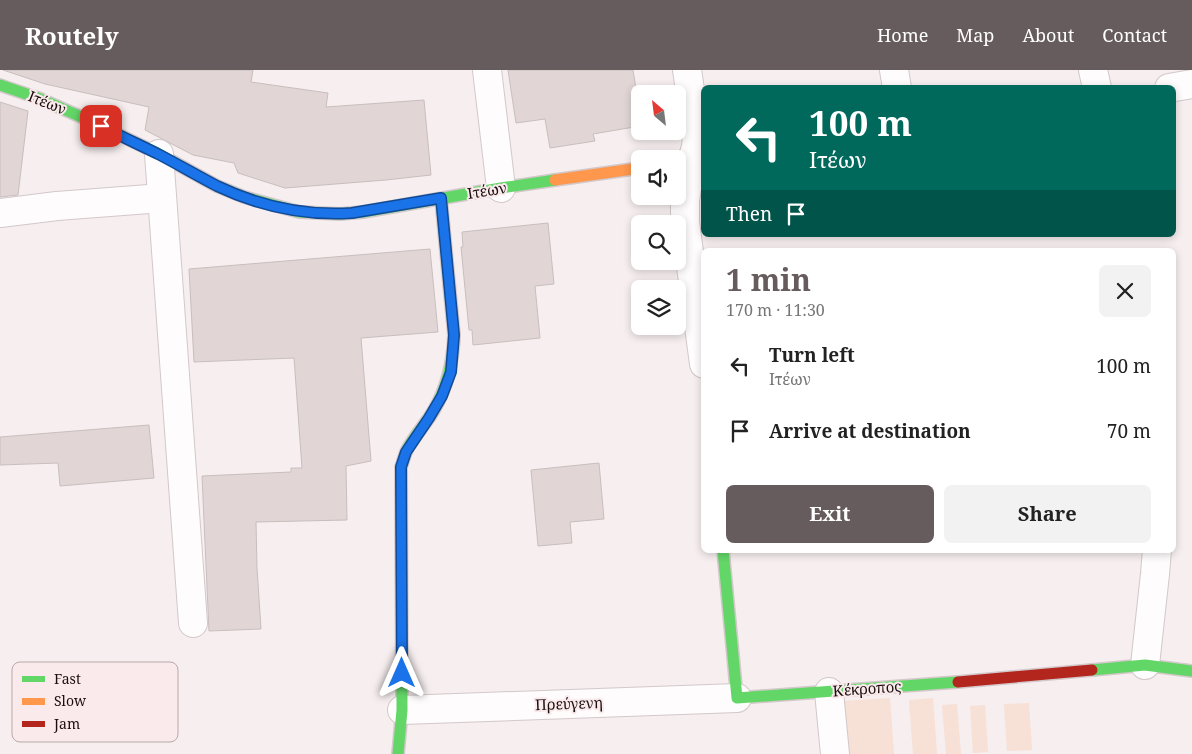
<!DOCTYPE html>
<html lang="en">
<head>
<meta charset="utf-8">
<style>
  body { margin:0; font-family:"Noto Serif",serif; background:#f2f2f2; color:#222; height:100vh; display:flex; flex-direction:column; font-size:19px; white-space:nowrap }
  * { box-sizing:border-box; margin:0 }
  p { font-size:16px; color:#767676 }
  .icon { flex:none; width:28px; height:28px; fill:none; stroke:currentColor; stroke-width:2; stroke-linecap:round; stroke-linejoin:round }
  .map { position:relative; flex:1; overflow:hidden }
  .sheet { position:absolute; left:701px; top:178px; width:475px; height:305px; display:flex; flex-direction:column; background:#fff; border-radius:8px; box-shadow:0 2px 8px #0003 }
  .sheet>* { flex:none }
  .top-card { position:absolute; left:701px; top:15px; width:475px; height:152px; border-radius:8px; box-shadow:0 2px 8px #0003; background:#00695c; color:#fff; overflow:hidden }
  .needle { width:32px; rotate:332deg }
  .controls { position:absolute; left:631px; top:15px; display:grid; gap:10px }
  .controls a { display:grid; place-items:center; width:55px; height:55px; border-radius:8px; background:#fff; box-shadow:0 2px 8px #0003; font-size:25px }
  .pin { position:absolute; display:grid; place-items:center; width:42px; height:42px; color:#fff; margin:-21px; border-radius:10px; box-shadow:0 2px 8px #0006 }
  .me { position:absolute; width:55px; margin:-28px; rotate:0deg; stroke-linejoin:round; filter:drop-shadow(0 0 4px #0008) }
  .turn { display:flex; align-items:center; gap:18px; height:105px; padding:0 25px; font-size:22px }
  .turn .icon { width:65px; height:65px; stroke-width:2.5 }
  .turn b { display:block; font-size:35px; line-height:42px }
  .then { display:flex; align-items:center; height:48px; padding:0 25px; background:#0003; gap:10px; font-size:19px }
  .round { display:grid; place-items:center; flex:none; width:52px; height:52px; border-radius:8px; background:#f2f2f2 }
  .summary { display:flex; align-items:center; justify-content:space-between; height:85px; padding:0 25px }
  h1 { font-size:30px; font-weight:700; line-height:38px; color:#675c5d }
  .primary-button { display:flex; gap:10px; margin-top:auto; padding:10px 25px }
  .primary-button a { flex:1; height:58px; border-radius:8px; background:#675c5d; color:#fff; font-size:20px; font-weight:700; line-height:58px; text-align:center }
  .primary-button a+a { background:#f2f2f2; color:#222 }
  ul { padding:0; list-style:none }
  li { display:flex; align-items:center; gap:15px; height:65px; padding:0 25px }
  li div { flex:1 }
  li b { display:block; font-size:19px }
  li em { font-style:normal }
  header { display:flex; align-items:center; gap:30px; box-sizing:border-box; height:70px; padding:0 25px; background:#675c5d; color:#fff }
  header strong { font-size:24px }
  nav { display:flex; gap:28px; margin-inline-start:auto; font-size:18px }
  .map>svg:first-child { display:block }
</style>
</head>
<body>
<header>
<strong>Routely</strong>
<nav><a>Home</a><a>Map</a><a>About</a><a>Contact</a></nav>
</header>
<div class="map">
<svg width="1192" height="684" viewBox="0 0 1192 684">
  <rect width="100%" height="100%" fill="#f6eeef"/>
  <g fill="#f7e0d5">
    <path d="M890,628L894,684H847L843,631Z"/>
    <path d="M933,628L937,684H913L909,630Z"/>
    <path d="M1029,633L1032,680L1007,681L1004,634Z"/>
    <path d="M957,634L961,684H946L942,635Z"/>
    <path d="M985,635L988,682L973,683L970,636Z"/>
  </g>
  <g fill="#e1d6d5" stroke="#c8bebe">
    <path d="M3,0H253L251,12L328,23L326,37L424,30L431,105L386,110L285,118L238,103L234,93L193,85L145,60L149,37L45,14Z"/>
    <path d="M508,0H633L640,43V56L593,64L595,71L550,78L545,49L516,53Z"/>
    <path d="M0,32L28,41L18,125L0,127Z"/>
    <path d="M548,153L554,214L535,216L540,268L473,275L472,260H469L461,177H463L462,162Z"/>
    <path d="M430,179L438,262L361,268L371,391L346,396L347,450L256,452L257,498L261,559L209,561L202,406L291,402V398H302L294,288L194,292L189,199Z"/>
    <path d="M149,355L154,408L60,416L58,393L0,395V367Z"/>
    <path d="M599,393L604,449L570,452L572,473L538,476L531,400Z"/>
  </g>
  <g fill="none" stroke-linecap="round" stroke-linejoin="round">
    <g stroke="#d3c8ca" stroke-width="30">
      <g id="street">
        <path d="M487,0L501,118"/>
        <path d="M687,0L697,66L696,77L692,90L685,130V152L704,294"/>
        <path d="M894,0L897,18"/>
        <path d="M1093,0L1097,18"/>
        <path d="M1169,18L1192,14"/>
        <path d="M159,84L193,553"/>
        <path d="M0,143L57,136L162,128"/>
        <path d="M1145,595L1155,504L1157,480"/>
        <path d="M829,622L835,684"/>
        <path d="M402,640L737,628"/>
      </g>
    </g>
    <g stroke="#d3c8ca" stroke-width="14">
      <g id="fast">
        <path d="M0,15L38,28L86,49L159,84L217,116L244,127L299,142L340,144L363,142L501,118L555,110"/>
        <path d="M723,480L737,628L958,612"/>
        <path d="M1092,600L1145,595L1192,601"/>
        <path d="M398,684L402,640L401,397C403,392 404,387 406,382C413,367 426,354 434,340C448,316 453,292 454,265L441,129"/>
      </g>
    </g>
    <g stroke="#d3c8ca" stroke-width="14">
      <path id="slow" d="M555,110L640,98"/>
    </g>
    <g stroke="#d3c8ca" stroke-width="14">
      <path id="jam" d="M958,612L1092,600"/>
    </g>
    <use href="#street" stroke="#fefcfd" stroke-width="28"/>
    <use href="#fast" stroke="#63d668" stroke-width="11"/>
    <use href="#slow" stroke="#ff974d" stroke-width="11"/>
    <use href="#jam" stroke="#b3261e" stroke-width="11"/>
  </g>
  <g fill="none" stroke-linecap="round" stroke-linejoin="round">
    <g stroke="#114b97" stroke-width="12">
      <path id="route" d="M101,56C120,66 140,75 160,85C179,95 198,106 217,116C259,136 306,146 352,143L441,128L454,265L451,302L442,326L429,348L406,382L401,397L402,603"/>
    </g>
    <use href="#route" stroke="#1a73e8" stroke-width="9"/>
  </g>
  <g text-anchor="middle" stroke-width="4" stroke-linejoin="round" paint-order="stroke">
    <g font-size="15" fill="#1a0e0f" stroke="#faeaec">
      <text transform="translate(47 33) rotate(22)" y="5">Ιτέων</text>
      <text transform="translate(487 121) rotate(-9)" y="5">Ιτέων</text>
      <text transform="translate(867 619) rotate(-4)" y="5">Κέκροπος</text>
      <text transform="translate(569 634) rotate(-2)" y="5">Πρεύγενη</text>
    </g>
  </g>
  <rect x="12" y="592" width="166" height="80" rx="8" fill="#faeaec" stroke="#b7a8aa" stroke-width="1"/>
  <rect x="22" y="606" width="23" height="6" fill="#63d668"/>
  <rect x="22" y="628" width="23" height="7" fill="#ff974d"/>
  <rect x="22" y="651" width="23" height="6" fill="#b3261e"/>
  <g font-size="14" fill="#1a0e0f">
    <text x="54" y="614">Fast</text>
    <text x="54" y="636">Slow</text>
    <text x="54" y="659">Jam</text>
  </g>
</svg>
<div class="controls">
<a><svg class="needle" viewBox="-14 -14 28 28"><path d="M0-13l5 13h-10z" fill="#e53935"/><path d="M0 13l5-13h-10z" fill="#767676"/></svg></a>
<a><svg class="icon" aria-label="sound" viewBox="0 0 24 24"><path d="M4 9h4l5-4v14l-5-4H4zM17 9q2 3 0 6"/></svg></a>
<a><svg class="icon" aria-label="search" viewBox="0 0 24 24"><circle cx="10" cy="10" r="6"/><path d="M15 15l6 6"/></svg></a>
<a><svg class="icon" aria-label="layers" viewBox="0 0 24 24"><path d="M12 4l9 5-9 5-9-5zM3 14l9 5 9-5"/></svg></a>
</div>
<div class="pin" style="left:101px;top:56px;background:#d93025"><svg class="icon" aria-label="arrive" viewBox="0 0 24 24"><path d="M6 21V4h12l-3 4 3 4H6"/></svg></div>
<svg class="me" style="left:402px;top:603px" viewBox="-20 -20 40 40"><path d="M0-17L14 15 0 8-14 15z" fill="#1a73e8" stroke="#fff" stroke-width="4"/></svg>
<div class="top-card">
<div class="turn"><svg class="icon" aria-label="left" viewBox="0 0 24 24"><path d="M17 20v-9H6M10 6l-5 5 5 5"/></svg><div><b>100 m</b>Ιτέων</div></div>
<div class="then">Then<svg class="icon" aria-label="arrive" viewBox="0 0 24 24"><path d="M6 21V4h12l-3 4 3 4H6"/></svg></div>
</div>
<section class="sheet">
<div class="summary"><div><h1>1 min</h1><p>170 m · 11:30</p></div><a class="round"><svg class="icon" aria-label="close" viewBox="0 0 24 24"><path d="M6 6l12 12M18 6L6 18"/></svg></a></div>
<ul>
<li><svg class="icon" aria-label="left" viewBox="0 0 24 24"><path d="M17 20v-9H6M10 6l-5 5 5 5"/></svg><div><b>Turn left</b><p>Ιτέων</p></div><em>100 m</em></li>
<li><svg class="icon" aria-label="arrive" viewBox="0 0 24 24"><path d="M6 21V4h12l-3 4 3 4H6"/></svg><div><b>Arrive at destination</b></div><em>70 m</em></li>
</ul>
<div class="primary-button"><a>Exit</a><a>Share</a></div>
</section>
</div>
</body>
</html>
